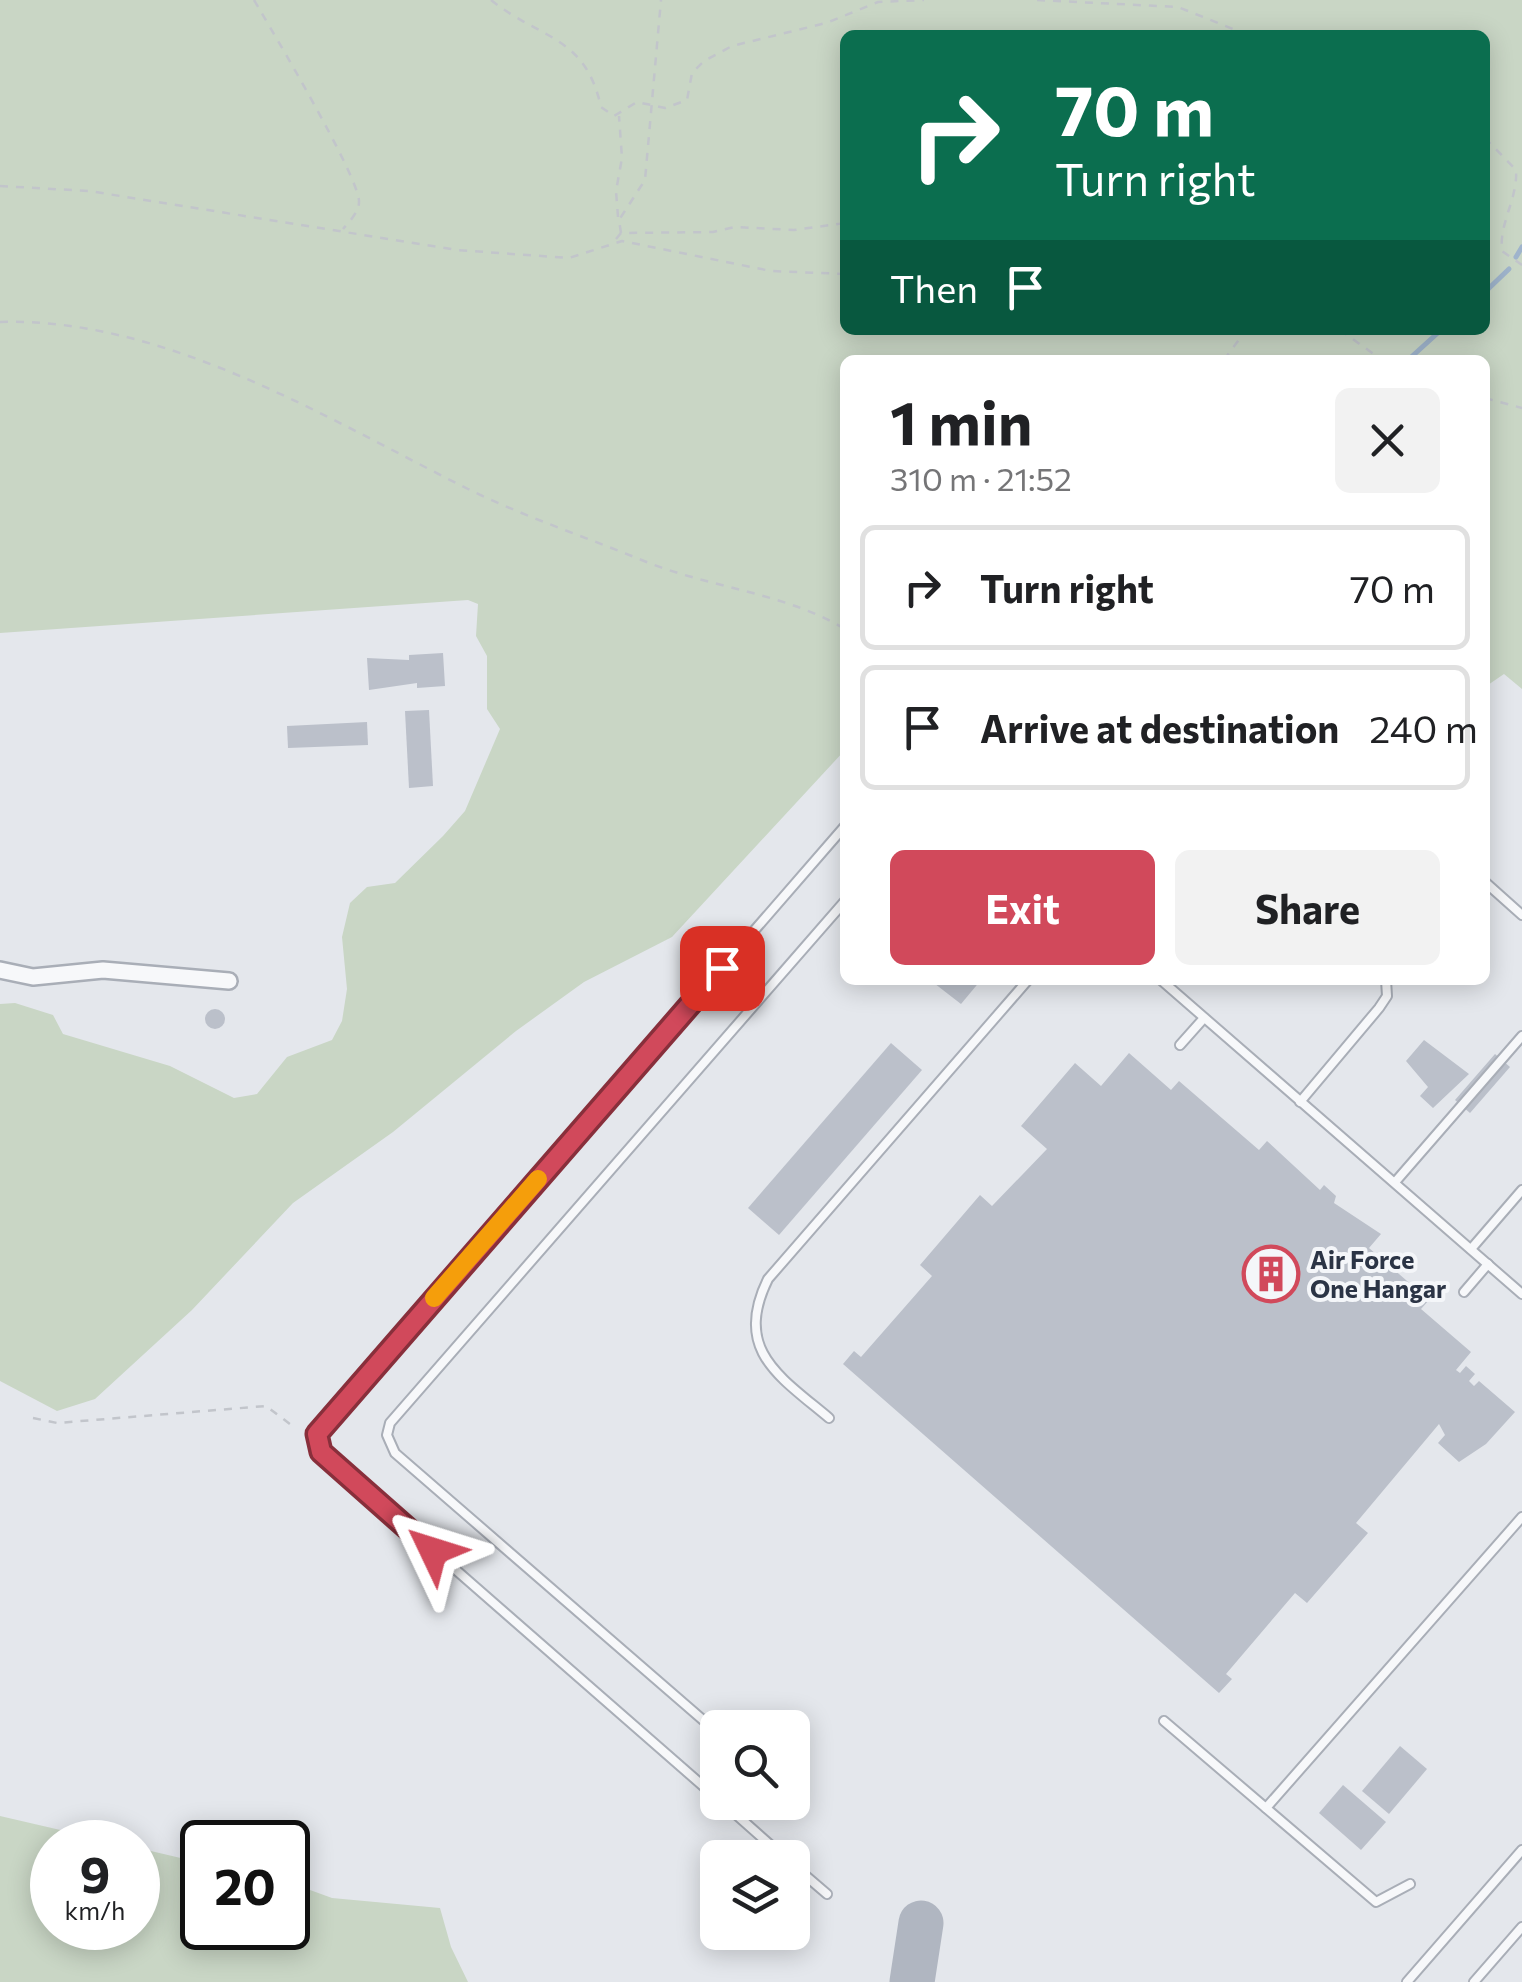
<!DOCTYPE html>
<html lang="en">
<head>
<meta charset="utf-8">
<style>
  body { margin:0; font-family:Commissioner,sans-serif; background:#f2f2f2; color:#202124; height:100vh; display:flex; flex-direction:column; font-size:38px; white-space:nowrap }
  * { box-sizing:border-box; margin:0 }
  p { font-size:32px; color:#757577 }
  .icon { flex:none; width:55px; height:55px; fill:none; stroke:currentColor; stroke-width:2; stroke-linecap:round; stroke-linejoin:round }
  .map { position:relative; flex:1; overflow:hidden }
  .sheet { position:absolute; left:840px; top:355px; width:650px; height:630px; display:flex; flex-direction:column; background:#fff; border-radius:15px; box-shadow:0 5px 25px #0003 }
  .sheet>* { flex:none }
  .guide { position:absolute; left:840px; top:30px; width:650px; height:305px; border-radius:15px; box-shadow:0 5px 25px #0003; background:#0b6e4f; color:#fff; overflow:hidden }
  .controls { position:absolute; left:700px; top:1710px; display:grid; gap:20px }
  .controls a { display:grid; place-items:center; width:110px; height:110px; border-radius:15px; background:#fff; box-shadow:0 5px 25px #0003; font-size:50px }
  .speed { position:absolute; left:30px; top:1820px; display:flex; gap:20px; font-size:50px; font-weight:700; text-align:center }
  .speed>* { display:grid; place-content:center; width:130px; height:130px; border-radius:50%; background:#fff; box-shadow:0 5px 25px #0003; line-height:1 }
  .speed small { font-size:25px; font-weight:400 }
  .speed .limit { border:5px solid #111; border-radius:15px; background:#fff; color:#111 }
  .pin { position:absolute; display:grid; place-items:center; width:85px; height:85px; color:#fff; margin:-42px; border-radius:20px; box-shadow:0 5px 15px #0006 }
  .me { position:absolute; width:110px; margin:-55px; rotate:311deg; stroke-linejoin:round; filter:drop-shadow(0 0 8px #0008) }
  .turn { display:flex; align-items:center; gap:35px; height:210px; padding:0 50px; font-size:45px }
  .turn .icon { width:130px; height:130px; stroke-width:2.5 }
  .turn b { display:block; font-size:70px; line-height:85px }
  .then { display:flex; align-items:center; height:95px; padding:0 50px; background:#0003; gap:20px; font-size:38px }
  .round { display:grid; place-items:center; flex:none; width:105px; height:105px; border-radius:15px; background:#f2f2f2 }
  .overview { display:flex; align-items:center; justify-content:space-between; height:170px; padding:0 50px }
  h1 { font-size:60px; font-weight:700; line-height:75px }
  .action { display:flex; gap:20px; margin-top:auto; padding:20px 50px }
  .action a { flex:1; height:115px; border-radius:15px; background:#d1495b; color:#fff; font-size:40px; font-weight:700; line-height:115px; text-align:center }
  .action a+a { background:#f2f2f2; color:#202124 }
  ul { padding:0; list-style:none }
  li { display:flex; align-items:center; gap:30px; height:125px; margin:0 20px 15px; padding:0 30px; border:5px solid #e0e0e0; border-radius:15px }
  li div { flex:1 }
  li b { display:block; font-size:38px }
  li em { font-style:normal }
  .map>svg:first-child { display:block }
</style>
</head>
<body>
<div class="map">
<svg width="1522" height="1982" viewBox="0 0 1522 1982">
  <rect width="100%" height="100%" fill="#e4e7ec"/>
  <g fill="#c9d6c5" fill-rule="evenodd">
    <path d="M0,0H1522V689L1504,674L1485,687V360H845V750L672,937L584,982L516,1031L393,1132L293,1203L192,1310L95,1399L57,1411L0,1381V1004L15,1003L53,1015L63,1034L170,1066L234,1098L257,1094L287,1057L332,1040L342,1021L347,989L342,937L350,903L367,887L395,883L443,836L465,811L500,729L487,709V656L476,636L478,604L468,600L0,633ZM845,35H1485V330H845Z"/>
    <path d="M0,1816L112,1842H52V1928H138V1848L202,1863V1928H288V1882L332,1898L440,1908L451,1947L468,1982H0Z"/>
  </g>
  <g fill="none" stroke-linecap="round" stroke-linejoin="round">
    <g stroke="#9fb4cc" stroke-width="5">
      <path d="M1516,257L1522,247"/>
      <path d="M1485,292L1509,269"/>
      <path d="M1408,360L1441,330"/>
    </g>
    <path stroke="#b0b6c1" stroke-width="45" d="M912,1982L921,1923"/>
  </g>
  <g fill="#bbc0ca">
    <path d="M443,653L445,686L417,688V683L369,690L367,658L409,660V655Z"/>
    <path d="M429,710L433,786L409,788L405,711Z"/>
    <path d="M367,722L368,745L288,748L287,726Z"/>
    <path d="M930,980H981L961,1004Z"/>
    <circle cx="215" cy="1019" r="10"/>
    <path d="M1424,1040L1469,1074L1433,1108L1420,1096L1428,1087L1406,1061Z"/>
    <path d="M891,1043L922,1070L779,1235L748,1208Z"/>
    <path d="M1129,1053L1171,1090L1179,1081L1259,1150L1267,1141L1320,1190L1324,1185L1336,1196L1334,1203L1381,1234L1369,1248L1429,1300L1421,1309L1471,1352L1456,1370L1460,1373L1466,1366L1475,1374L1469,1381L1474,1386L1479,1381L1515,1412L1486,1444L1459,1462L1438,1443L1445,1435L1439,1424L1356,1523L1368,1533L1307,1603L1295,1593L1226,1674L1232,1679L1219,1693L843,1364L854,1351L861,1357L932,1276L920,1265L980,1195L992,1206L1047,1149L1021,1126L1075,1063L1101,1086Z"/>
    <path d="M1495,1054L1510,1067L1470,1113L1455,1100Z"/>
    <path d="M1400,1746L1427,1769L1389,1814L1362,1791Z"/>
    <path d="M1343,1785L1386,1822L1361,1850L1319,1813Z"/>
  </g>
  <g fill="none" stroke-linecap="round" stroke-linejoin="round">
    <g stroke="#a9aeb7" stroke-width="12">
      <g id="lane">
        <path d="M1485,882L1522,915"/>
        <path d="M1161,980L1522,1294"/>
        <path d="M1180,1045L1204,1018"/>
        <path d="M1300,1102L1379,1008L1387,996L1386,980"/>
        <path d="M1396,1181L1522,1036"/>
        <path d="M1471,1249L1522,1190"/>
        <path d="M1464,1292L1488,1264"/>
        <path d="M829,1418C779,1376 733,1350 768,1279L1028,980"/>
        <path d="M1164,1721L1376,1902L1410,1884"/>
        <path d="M718,1733L395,1453L387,1435L390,1423L845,901"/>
        <path d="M718,1799L321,1452L317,1434L845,826"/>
        <path d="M722,1802L785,1858"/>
        <path d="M1266,1808L1522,1517"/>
        <path d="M792,1864L827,1894"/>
        <path d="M1407,1982L1522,1850"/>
        <path d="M1474,1982L1522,1927"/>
      </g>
    </g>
    <g stroke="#a9aeb7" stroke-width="20">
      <path id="street" d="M0,970L33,977L103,970L229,981"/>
    </g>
    <g stroke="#c2c5cb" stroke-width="2.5" stroke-dasharray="8 8" stroke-linecap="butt">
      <path d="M254,0C271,29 360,178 359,202C359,212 349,222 343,229"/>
      <path d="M491,0C541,40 585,35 601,107L614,116L637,102L665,108L687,100L692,73L704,61L732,46L826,23L878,2L924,0"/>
      <path d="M1037,0L1178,7L1248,35"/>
      <path d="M1485,138L1516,170C1518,199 1499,222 1502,251L1522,265"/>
      <path d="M0,186L89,191L457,250L569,258L622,241L771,271L845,274"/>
      <path d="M618,217L616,191L622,158L619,116"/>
      <path d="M621,233L619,220L645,180L661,0"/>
      <path d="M616,239L621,233L713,232L735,227L794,230L845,223"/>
      <path d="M0,322C164,317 326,418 468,489C525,517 586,537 644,561C710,588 783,592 845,629"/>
      <path d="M1212,330L1246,331"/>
      <path d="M1340,330L1382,360"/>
      <path d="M1224,360L1246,330"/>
      <path d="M1485,398L1522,408"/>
      <path d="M33,1418L57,1423L266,1406L290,1424"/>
    </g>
    <use href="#lane" stroke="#f7f8fa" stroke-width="8"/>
    <use href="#street" stroke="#f7f8fa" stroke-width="15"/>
  </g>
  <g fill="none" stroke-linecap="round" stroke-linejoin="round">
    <g stroke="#882f3b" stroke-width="25">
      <path id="route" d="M433,1551L321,1452L317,1434L722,968"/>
    </g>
    <use href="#route" stroke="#d1495b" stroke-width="18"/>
    <path stroke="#f59e0b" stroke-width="18" d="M434,1298L538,1179"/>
  </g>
  <defs>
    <g id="building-ring" transform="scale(2.875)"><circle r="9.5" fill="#f4f6f9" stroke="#d1495b" stroke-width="1.5"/><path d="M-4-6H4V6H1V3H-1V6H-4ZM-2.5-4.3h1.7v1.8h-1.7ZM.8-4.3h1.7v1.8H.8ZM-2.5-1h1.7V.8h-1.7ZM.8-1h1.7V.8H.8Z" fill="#d1495b"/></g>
  </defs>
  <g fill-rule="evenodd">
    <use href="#building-ring" x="1271" y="1274"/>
  </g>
  <g text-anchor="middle" stroke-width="8" stroke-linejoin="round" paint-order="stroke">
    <g font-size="25" font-weight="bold" fill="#2b3445" stroke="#f4f6f9" text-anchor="start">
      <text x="1310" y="1269">Air Force<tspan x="1310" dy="29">One Hangar</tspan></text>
    </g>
  </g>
</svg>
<div class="controls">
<a><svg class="icon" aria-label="search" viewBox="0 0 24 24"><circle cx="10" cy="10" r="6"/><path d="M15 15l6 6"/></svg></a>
<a><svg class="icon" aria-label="layers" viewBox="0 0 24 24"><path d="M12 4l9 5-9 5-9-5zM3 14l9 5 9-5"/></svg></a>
</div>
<div class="speed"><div>9<small>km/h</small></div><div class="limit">20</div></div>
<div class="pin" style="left:722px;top:968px;background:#d93025"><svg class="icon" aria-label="arrive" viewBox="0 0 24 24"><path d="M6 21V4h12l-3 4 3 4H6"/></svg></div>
<svg class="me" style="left:433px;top:1551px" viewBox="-20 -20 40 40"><path d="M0-17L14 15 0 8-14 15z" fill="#d1495b" stroke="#fff" stroke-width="4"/></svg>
<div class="guide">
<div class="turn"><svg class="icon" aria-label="right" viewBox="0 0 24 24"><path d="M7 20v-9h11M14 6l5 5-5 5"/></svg><div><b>70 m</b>Turn right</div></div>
<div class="then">Then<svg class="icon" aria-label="arrive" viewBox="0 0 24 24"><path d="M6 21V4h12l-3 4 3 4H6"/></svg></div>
</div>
<section class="sheet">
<div class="overview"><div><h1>1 min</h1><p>310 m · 21:52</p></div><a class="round"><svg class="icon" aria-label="close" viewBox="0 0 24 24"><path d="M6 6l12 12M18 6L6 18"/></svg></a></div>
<ul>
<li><svg class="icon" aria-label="right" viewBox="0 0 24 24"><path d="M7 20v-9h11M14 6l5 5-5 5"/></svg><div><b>Turn right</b></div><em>70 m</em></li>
<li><svg class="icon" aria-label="arrive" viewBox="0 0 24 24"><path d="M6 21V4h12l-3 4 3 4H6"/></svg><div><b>Arrive at destination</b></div><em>240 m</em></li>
</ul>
<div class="action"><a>Exit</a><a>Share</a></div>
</section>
</div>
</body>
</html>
